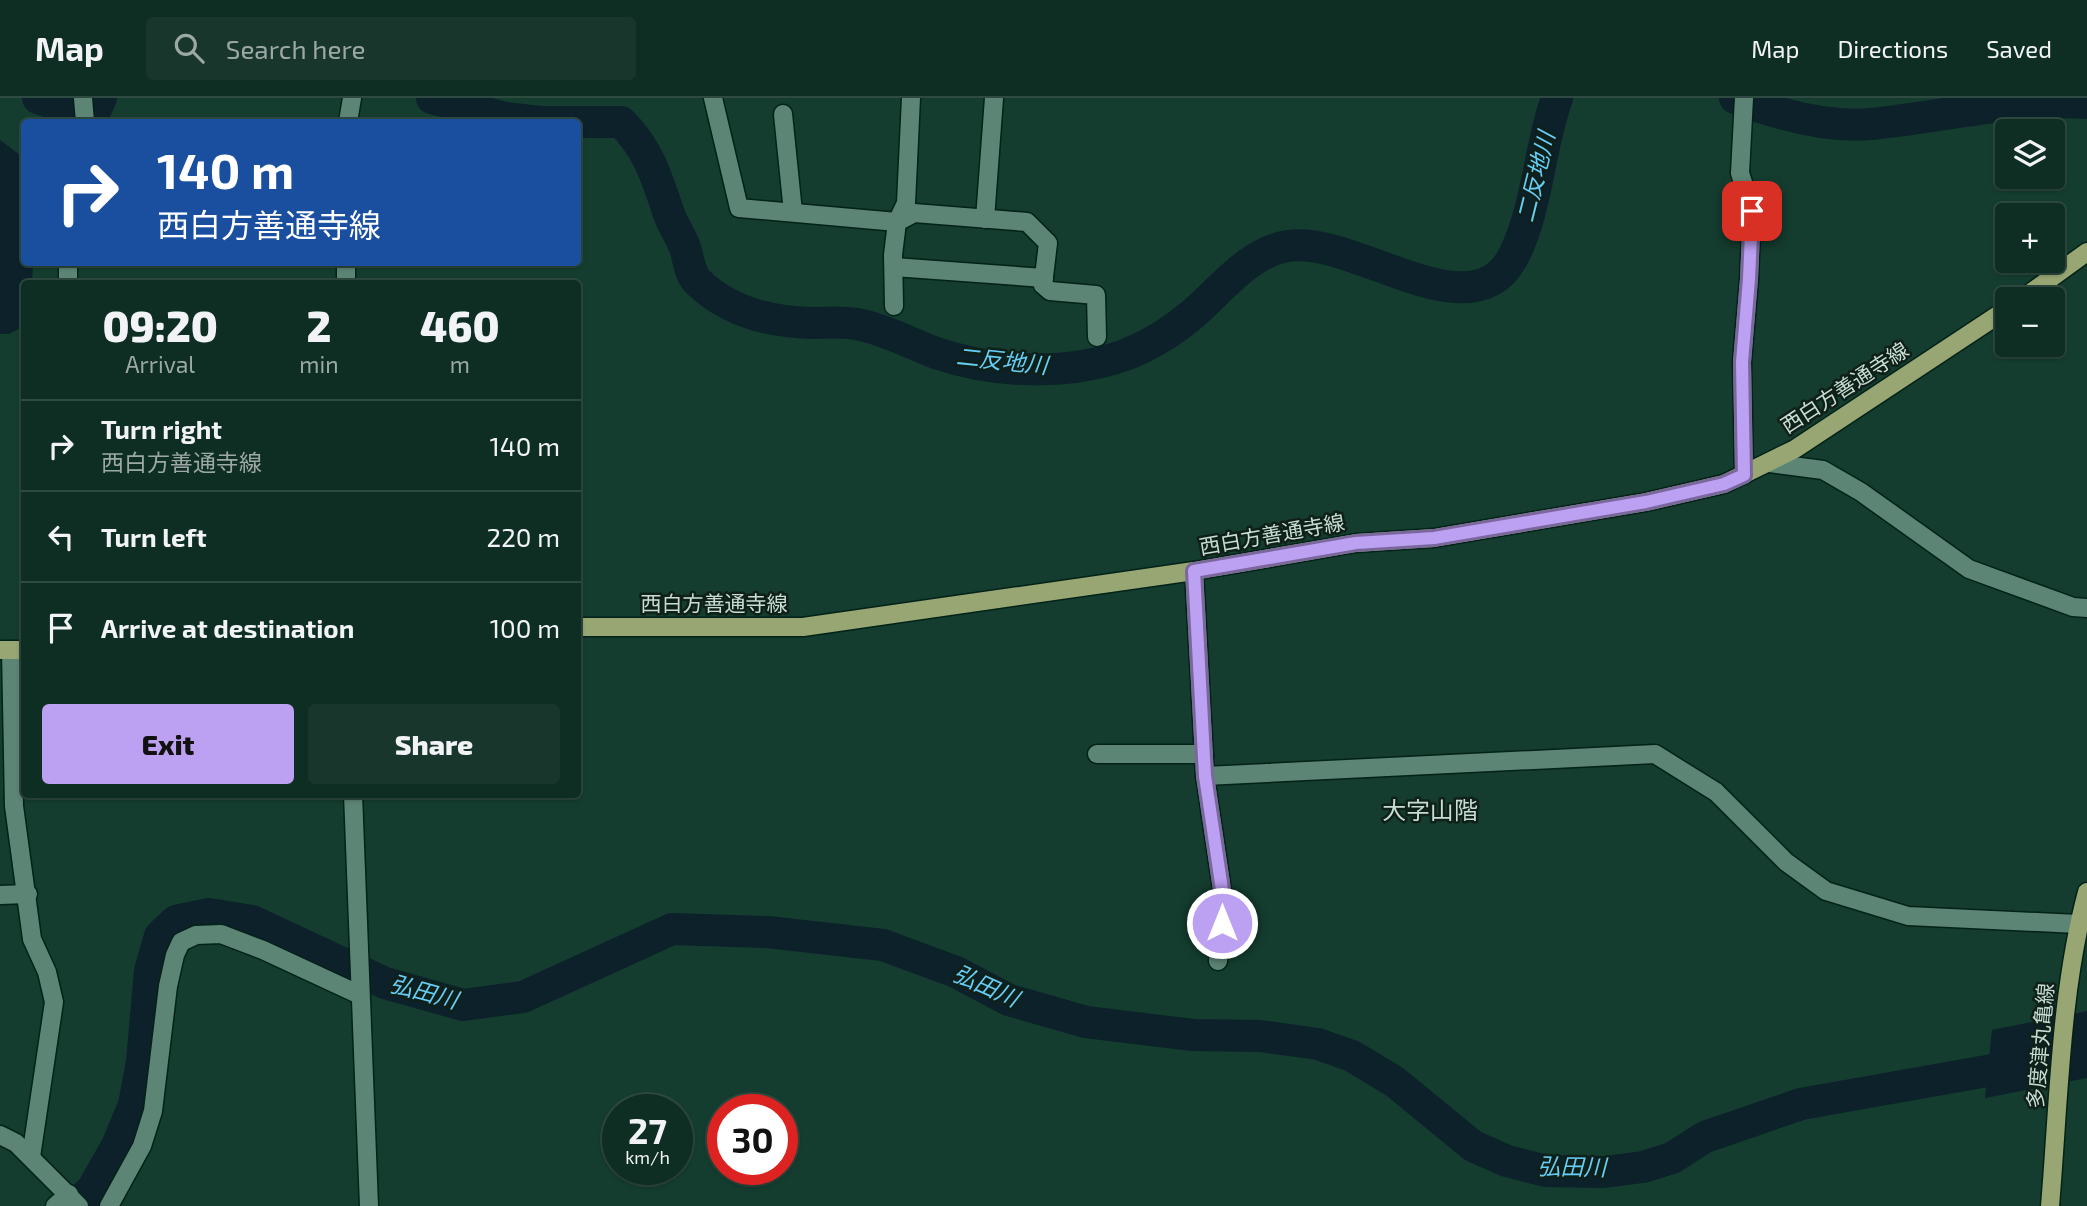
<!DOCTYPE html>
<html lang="en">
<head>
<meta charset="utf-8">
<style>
  body { margin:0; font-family:"Exo 2","Noto Sans JP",sans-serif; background:#18362b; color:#f1f3f6; height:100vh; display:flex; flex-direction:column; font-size:26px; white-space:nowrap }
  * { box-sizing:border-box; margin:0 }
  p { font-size:23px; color:#9ba8a6 }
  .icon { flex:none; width:38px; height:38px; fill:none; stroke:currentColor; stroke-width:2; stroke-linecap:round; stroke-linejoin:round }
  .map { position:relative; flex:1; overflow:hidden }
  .details { position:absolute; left:21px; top:182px; width:560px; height:518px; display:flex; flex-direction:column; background:#0f2e23; border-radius:7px; box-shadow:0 2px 5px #0004,0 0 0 2px #2f4a41 }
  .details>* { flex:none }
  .banner { position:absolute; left:21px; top:21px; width:560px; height:147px; border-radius:7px; box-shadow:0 2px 5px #0004,0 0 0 2px #2f4a41; background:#1a4fa0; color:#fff; overflow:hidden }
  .fabs { position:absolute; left:1995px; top:21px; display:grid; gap:14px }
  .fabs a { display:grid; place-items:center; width:70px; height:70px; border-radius:7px; background:#0f2e23; box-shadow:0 2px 5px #0004,0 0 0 2px #2f4a41; font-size:35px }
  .speed { position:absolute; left:602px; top:996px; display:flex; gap:14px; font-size:35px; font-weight:700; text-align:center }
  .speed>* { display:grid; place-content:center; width:91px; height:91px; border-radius:50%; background:#0f2e23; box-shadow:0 2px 5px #0004,0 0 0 2px #2f4a41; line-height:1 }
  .speed small { font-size:18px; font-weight:400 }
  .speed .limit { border:10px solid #d22; background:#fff; color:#111 }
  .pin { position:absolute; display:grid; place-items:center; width:60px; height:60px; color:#fff; margin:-30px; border-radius:14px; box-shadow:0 4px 10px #0006 }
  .me { position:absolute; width:77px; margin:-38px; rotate:0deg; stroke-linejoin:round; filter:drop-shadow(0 0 5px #0008) }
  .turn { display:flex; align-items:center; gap:24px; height:147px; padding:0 21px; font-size:32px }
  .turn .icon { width:91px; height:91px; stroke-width:2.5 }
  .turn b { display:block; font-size:49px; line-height:60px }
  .eta { display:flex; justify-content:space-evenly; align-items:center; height:119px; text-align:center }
  .eta b { font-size:42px; font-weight:800; line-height:49px }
  .cta { display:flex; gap:14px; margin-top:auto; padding:14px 21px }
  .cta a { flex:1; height:80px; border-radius:7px; background:#bca0f2; color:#111; font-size:28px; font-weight:800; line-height:80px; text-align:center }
  .cta a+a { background:#18362b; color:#f1f3f6 }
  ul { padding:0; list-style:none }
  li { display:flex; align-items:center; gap:21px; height:91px; padding:0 21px; border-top:2px solid #2f4a41 }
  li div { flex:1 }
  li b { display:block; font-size:26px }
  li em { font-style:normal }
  header { display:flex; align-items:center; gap:42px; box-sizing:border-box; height:98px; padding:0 35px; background:#0f2e23; border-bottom:2px solid #2f4a41 }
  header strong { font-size:33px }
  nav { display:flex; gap:38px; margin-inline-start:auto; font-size:24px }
  .search { width:490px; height:63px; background:#18362b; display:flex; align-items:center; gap:18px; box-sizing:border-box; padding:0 24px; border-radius:7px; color:#9ba8a6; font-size:26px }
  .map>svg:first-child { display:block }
</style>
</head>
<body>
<header>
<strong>Map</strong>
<div class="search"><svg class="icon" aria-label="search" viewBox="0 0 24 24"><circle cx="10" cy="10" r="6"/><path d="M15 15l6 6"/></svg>Search here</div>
<nav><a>Map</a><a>Directions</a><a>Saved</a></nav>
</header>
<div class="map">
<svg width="2087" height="1108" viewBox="0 0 2087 1108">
  <rect width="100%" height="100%" fill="#143d2f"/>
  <g fill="#0c212a">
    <path d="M0,42L24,60V164L33,165L32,185L24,186V228L9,236H0Z"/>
    <path d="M2087,913V980L1985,1000L1992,932Z"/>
  </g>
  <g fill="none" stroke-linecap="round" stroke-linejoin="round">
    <g stroke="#0c212a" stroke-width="32">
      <path d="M38,0L74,13L96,11L101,0"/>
      <path d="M432,0L505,20L540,24H621C649,51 657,81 669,116C673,128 681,138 685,150C689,161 689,175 698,184C729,214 769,224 811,225C827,225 845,223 861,227C886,232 912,246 936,255C995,275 1066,278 1125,257C1151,247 1173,233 1194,215C1222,191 1249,154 1288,148C1356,137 1475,241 1515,155C1538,107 1539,50 1557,0"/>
      <path d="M1735,0C1777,16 1826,30 1871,26C1941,19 2016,0 2087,5"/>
      <path d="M74,1108L92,1092L117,1048L134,1007L142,964L150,873L160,838L176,823L209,816L252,823L385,885L463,907L523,899L672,831L767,834L883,847L956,874L1009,902L1086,924L1193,937L1260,938L1318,946L1352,958L1395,984L1473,1048L1507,1063L1546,1073L1604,1074L1643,1069L1672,1060L1705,1039L1801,1006L2015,968L2087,951"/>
    </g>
    <g stroke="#032218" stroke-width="21">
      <g id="minor">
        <path d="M83,0L85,24"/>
        <path d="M713,0L739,110L897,124L914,115L1027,124L1048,145L1043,187L1050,193L1096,197L1097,239"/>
        <path d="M783,16L793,114"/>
        <path d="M348,24L352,0"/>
        <path d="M985,121L994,0"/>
        <path d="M346,164V186"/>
        <path d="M894,169L1044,180"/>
        <path d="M68,186V164"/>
        <path d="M894,208L893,157L897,124L906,105L911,0"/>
        <path d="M1770,365L1823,372L1861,394L1969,471L2073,509L2087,510"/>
        <path d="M1744,377L1742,264L1749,181L1752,113L1740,75L1744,0"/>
        <path d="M1194,473L1205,678L1224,805L1218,863"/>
        <path d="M11,552L14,708L32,841L47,874L54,904L31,1059"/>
        <path d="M1097,656H1204"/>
        <path d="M1205,678L1655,656L1716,694L1786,764L1826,793L1908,818L2078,826"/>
        <path d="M353,696L369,1108"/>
        <path d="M0,797L28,796"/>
        <path d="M0,1037L16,1045L79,1108"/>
        <path d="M55,1108L69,1096"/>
        <path d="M109,1108L142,1048L153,1013L168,888L175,857L181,844L196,837L221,836L263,852L360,897"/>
      </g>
    </g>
    <g stroke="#032218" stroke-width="21">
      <g id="major">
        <path d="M2022,201L2087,154"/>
        <path d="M578,529H803L1194,473L1356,445L1434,440L1646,404L1724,386L1795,351L2007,211"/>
        <path d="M0,552H24"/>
        <path d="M2050,1108C2059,1003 2060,895 2087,794"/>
      </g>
    </g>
    <use href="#minor" stroke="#5c8575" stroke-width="18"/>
    <use href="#major" stroke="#97a672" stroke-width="18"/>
  </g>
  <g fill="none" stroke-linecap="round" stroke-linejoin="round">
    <g stroke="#7a689d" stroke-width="18">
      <path id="route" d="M1222,825L1224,805L1205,678L1194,473L1356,445L1434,440L1646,404L1724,386L1744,377L1742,264L1749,181L1752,113"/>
    </g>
    <use href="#route" stroke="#bca0f2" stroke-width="12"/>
  </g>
  <g text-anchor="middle" stroke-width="5" stroke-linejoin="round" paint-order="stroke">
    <g font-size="21" fill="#c7dcd3" stroke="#0f2019">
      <text transform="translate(1845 290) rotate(-33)" y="7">西白方善通寺線</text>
      <text transform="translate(1272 437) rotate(-10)" y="7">西白方善通寺線</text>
      <text x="714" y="513">西白方善通寺線</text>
      <text transform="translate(2041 948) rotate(-85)" y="7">多度津丸亀線</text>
    </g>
    <g font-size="23" font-style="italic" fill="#66cdf7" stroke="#0f2019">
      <text transform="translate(1536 79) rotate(-76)" y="8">二反地川</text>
      <text transform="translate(1002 263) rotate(6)" y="8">二反地川</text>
      <text transform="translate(986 888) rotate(24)" y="8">弘田川</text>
      <text transform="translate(424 894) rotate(15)" y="8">弘田川</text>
      <text transform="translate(1572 1069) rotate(1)" y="8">弘田川</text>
    </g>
    <g font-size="24" fill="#c7dcd3" stroke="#0f2019">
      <text x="1430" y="721">大字山階</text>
    </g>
  </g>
</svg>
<div class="fabs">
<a><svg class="icon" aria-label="layers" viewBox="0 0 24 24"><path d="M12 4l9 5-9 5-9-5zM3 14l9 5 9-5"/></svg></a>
<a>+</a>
<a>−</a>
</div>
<div class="speed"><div>27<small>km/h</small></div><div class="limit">30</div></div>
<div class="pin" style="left:1752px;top:113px;background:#d93025"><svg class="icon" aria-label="arrive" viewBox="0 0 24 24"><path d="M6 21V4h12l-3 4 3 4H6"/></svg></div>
<svg class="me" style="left:1222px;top:825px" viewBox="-20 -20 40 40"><circle r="17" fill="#bca0f2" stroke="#fff" stroke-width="3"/><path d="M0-11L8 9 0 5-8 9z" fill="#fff"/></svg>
<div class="banner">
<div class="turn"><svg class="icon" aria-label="right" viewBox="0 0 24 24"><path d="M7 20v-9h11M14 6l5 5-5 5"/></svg><div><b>140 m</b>西白方善通寺線</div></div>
</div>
<section class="details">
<div class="eta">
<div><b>09:20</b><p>Arrival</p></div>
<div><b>2</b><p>min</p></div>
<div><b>460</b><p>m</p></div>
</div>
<ul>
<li><svg class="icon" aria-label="right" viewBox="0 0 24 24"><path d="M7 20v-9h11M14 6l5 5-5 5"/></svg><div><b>Turn right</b><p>西白方善通寺線</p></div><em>140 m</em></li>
<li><svg class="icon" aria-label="left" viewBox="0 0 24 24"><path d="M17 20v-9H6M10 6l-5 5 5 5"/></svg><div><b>Turn left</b></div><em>220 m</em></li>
<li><svg class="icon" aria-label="arrive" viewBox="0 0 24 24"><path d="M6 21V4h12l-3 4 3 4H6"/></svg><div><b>Arrive at destination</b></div><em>100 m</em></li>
</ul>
<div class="cta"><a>Exit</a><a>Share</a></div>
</section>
</div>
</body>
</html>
